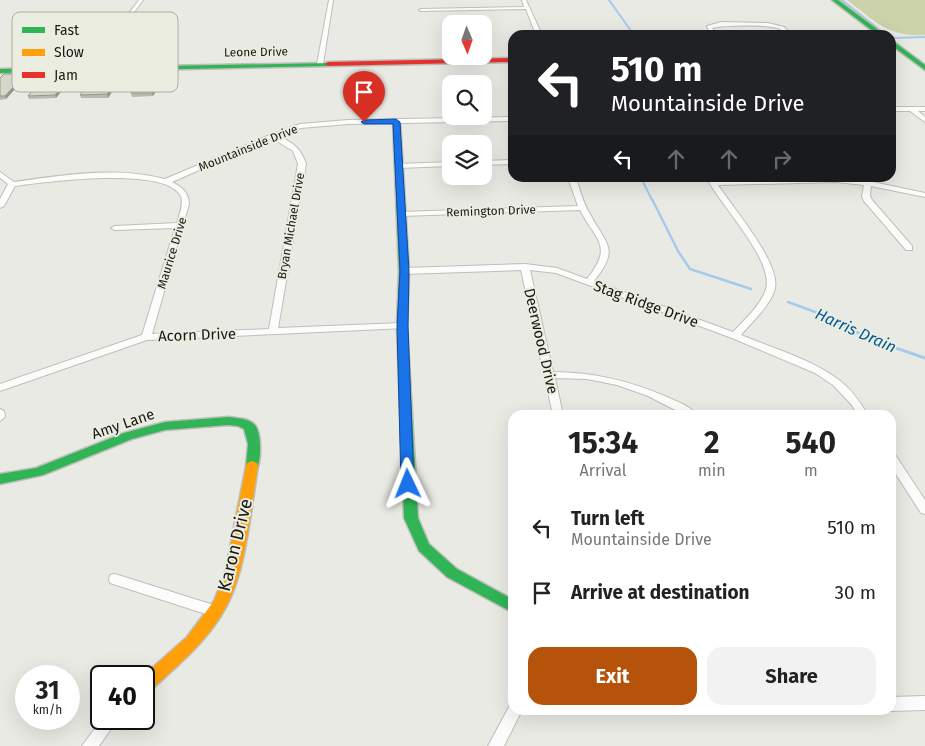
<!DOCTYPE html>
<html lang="en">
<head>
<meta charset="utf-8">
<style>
  body { margin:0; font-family:"Fira Sans",sans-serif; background:#f2f2f2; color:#222; height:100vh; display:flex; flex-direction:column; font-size:19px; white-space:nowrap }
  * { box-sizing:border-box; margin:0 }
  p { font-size:16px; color:#767676 }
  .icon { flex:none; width:28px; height:28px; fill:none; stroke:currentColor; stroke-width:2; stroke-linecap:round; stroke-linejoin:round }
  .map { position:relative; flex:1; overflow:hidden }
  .side { position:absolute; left:508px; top:410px; width:388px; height:305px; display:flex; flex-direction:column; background:#fff; border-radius:15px; box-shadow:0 5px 20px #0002 }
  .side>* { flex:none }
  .banner { position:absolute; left:508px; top:30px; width:388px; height:152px; border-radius:15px; box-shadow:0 5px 20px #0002; background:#202124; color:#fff; overflow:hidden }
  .needle { width:32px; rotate:178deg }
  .tools { position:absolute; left:442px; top:15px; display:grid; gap:10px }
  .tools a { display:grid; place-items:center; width:50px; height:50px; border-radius:10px; background:#fff; box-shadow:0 5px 20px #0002; font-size:25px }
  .speed { position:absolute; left:15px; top:665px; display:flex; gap:10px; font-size:25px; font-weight:700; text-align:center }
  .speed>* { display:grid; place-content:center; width:65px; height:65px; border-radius:50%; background:#fff; box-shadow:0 5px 20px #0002; line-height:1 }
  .speed small { font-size:12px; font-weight:400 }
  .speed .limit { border:2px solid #111; border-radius:8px; background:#fff; color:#111 }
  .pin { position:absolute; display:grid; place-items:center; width:42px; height:42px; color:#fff; margin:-51px -21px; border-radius:50% 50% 50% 0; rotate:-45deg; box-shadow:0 0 5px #0007 }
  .pin .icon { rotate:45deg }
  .me { position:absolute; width:55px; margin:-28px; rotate:358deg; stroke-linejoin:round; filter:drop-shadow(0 0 4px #0008) }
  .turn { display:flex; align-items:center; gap:18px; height:105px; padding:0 20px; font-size:22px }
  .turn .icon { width:65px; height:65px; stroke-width:2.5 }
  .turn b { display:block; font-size:35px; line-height:42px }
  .lanes { display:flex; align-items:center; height:48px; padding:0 20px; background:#0003; justify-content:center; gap:25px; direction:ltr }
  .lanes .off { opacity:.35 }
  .eta { display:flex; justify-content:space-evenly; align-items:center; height:85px; text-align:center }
  .eta b { font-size:30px; font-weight:700; line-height:35px }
  .action { display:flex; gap:10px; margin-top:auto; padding:10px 20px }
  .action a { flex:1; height:58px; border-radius:15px; background:#b45309; color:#fff; font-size:20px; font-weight:700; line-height:58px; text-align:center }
  .action a+a { background:#f2f2f2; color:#222 }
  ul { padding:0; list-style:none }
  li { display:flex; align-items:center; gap:15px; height:65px; padding:0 20px }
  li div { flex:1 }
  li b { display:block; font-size:19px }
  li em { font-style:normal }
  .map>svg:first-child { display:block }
</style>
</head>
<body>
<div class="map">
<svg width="925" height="746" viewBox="0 0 925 746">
  <rect width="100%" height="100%" fill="#e9eae4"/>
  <path fill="#ccd3ab" d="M847,0H925V35C887,37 875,21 847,0Z"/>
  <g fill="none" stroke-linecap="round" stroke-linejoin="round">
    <g stroke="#a5caec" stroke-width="2">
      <path d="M609,0L634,35"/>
      <path d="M842,0L886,35"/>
      <path d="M890,36L895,38L925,37"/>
      <path d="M641,178L652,200"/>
    </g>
    <g stroke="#a5caec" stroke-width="2.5">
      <path d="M652,199L678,251L690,269L751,289"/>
      <path d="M788,302L818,313L824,318L877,341"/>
    </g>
    <path stroke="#a5caec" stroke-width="3" d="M873,340L925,358"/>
    <g stroke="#bebfba" stroke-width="2">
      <g id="street">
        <path d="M139,0H143L92,70H88V68Z"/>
        <path d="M329,0H333L323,64L320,66L317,64Z"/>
        <path d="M522,0H526L542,35H536L526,9L421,11L419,10L421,9L524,7Z"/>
        <path d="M721,22L768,23L784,27L792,35H786C784,33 783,31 780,29C770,24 724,25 712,28L717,35H711L707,26Z"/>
        <path d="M890,107H925V111H918L925,117V122L910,111H890Z"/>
        <path d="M512,117V121L348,124L301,128L278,136C292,142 301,148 306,164L278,328L402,323L407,326L405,328L147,340L0,391V384L142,335L175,228L115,230L111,228L115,226L177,223C179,215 184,204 181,197C169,165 43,182 15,186L4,206L0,208V199L8,184L0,178V172L14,182C62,175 117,166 165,179L270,135L300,124L348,120ZM272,138L293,151L298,164L269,329L152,334L189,204C189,193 182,187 172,182Z"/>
        <path d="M512,160V164L484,165V161Z"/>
        <path d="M451,162V166L398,168L394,166L398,164Z"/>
        <path d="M568,178H576C580,190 583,203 590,214C607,246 620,248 594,281L733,332C744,320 758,308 765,292C778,263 718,203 707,178H713L715,181L836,178L868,181L925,193V197L871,186L870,196L872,200L912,246V250H906L864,201L862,196L864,185L836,182L718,185C733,208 780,262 775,288C772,304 751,323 741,335C772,348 812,359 839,380C851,389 860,402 868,415H858L851,404L833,385L815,373L732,338L556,273L530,270L553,372C594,372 630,381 667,397C678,402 690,406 697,415H685L648,396L617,385L587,379L555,378L563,415H553L521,270L404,274L400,271L404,268L525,264L557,268L587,279C614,245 596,241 580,210L401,216L397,214L401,212L578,206Z"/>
        <path d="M0,409L4,411L5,417L0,421Z"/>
        <path d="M890,452L894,453L925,500V514L921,513L890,465Z"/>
        <path d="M115,574L220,607L222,611L220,615L215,617L110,583L109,579L110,575Z"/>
        <path d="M925,696V710L890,711L888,710H890V697Z"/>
        <path d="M512,704V710H522L504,746H488L510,705Z"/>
        <path d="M102,719H118L99,746H82Z"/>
      </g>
    </g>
    <g stroke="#bebfba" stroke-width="3">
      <g id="fast">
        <path d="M832,0H838L885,35H878Z"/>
        <path d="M890,39L925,65V70L890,44Z"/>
        <path d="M330,63L331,64L328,66L0,73V69Z"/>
        <path d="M393,120L400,122L409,271L407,326L418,518L429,544L457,569L512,599V612L447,577L419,551L404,518L397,326L399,271Z"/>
        <path d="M228,417C236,418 249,418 255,425C262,434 261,460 257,469H247L246,466L248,444L244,429L238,426L228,425L165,430L132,439L43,475L0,484V474L36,468L124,433L165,422Z"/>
      </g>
    </g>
    <g stroke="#bebfba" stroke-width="3">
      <path id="slow" d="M252,461L257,463L258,466C251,508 246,571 226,607C208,641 177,666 150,691L144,693L143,676L187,637L214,601L225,573L246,466L247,463Z"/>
    </g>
    <g stroke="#bebfba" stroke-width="3">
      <path id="jam" d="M512,58V62L328,66L325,64L328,62Z"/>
    </g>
    <use href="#street" fill="#fcfcfb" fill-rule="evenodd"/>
    <use href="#fast" fill="#30b455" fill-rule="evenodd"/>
    <use href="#slow" fill="#ff9f0a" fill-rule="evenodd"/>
    <use href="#jam" fill="#e5322d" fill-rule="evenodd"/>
  </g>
  <g fill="#b7baac">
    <path d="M165,71L166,75L153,96L132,97L131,93Z"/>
    <path d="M122,72L123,75L108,98H81L80,95Z"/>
    <path d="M73,73L74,76L56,98L29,99L28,96Z"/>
    <path d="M26,77L6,99L0,100V78Z"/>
  </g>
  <g fill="#95978c">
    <path d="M165,71L166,75L153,96L152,93Z"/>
    <path d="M122,72L123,75L108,98L107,94Z"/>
    <path d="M73,73L74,76L56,98L55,95Z"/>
    <path d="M25,74L26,77L6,99L5,96Z"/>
  </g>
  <g fill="#d5d8c8" stroke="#95978c">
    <path d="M165,71L152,93H131L145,72Z"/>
    <path d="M97,72H122L107,94L80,95Z"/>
    <path d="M47,73H73L55,95L28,96Z"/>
    <path d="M4,74H25L5,96H0V78Z"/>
  </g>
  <path fill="#1a73e8" stroke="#114b97" d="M396,119L400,122L409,271L408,326L414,484L408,489L401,484L397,326L400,271L393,124H364L361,122L364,120Z"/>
  <g text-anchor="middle" stroke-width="4" stroke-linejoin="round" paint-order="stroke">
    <g font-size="12" fill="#181915" stroke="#ebede1">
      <text transform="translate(256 52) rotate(-1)" y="4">Leone Drive</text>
      <text transform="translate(248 148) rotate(-22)" y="4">Mountainside Drive</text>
      <text transform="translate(491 211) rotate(-2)" y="4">Remington Drive</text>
      <text transform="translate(291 226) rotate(-80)" y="4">Bryan Michael Drive</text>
      <text transform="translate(172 253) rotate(-73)" y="4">Maurice Drive</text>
    </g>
    <g font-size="15" fill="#181915" stroke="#ebede1">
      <text transform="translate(646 304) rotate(20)" y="5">Stag Ridge Drive</text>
      <text transform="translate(197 335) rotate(-2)" y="5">Acorn Drive</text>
      <text transform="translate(541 341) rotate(77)" y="5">Deerwood Drive</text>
      <text transform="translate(123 424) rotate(-19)" y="5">Amy Lane</text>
    </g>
    <g font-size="16" font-style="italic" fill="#005995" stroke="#ebede1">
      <text transform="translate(856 330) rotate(24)" y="6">Harris Drain</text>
    </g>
    <g font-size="18" fill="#181915" stroke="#ebede1">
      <text transform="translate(235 545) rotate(-76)" y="6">Karon Drive</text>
    </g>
  </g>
  <rect x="12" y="12" width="166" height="80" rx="8" fill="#ebede1" stroke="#acada4" stroke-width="1"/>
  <rect x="22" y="27" width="23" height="6" fill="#30b455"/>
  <rect x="22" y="49" width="23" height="7" fill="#ff9f0a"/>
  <rect x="22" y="72" width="23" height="6" fill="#e5322d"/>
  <g font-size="14" fill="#181915">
    <text x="54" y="35">Fast</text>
    <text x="54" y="57">Slow</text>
    <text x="54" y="80">Jam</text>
  </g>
</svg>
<div class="tools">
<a><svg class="needle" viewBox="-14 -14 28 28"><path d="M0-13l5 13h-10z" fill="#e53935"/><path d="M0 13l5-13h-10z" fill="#767676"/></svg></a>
<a><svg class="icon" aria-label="search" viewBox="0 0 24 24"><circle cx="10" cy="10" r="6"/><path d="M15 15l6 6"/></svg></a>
<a><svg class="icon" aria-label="layers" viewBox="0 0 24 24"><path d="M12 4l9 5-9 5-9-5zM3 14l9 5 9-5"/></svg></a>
</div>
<div class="speed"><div>31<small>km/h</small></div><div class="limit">40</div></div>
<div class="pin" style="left:364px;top:122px;background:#d93025"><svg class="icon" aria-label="arrive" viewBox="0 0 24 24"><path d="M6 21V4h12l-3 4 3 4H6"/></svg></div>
<svg class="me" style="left:408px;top:484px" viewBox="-20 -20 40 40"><path d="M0-17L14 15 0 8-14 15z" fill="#1a73e8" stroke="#fff" stroke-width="4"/></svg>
<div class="banner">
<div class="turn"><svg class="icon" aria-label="left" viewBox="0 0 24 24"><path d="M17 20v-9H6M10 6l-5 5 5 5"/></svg><div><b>510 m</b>Mountainside Drive</div></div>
<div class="lanes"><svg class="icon" aria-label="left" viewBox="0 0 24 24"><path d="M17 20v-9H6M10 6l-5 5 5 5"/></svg><svg class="icon off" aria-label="ahead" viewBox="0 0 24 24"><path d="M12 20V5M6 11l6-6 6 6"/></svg><svg class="icon off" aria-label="ahead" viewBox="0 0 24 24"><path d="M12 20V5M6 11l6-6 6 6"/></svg><svg class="icon off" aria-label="right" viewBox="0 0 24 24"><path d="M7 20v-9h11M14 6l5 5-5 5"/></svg></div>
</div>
<section class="side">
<div class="eta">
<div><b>15:34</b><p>Arrival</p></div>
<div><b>2</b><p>min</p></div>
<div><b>540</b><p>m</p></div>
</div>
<ul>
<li><svg class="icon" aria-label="left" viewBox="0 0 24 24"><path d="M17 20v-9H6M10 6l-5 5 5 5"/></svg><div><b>Turn left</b><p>Mountainside Drive</p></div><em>510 m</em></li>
<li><svg class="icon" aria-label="arrive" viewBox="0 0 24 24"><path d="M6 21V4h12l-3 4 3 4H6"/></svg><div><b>Arrive at destination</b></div><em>30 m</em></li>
</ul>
<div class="action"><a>Exit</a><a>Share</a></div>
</section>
</div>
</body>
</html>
